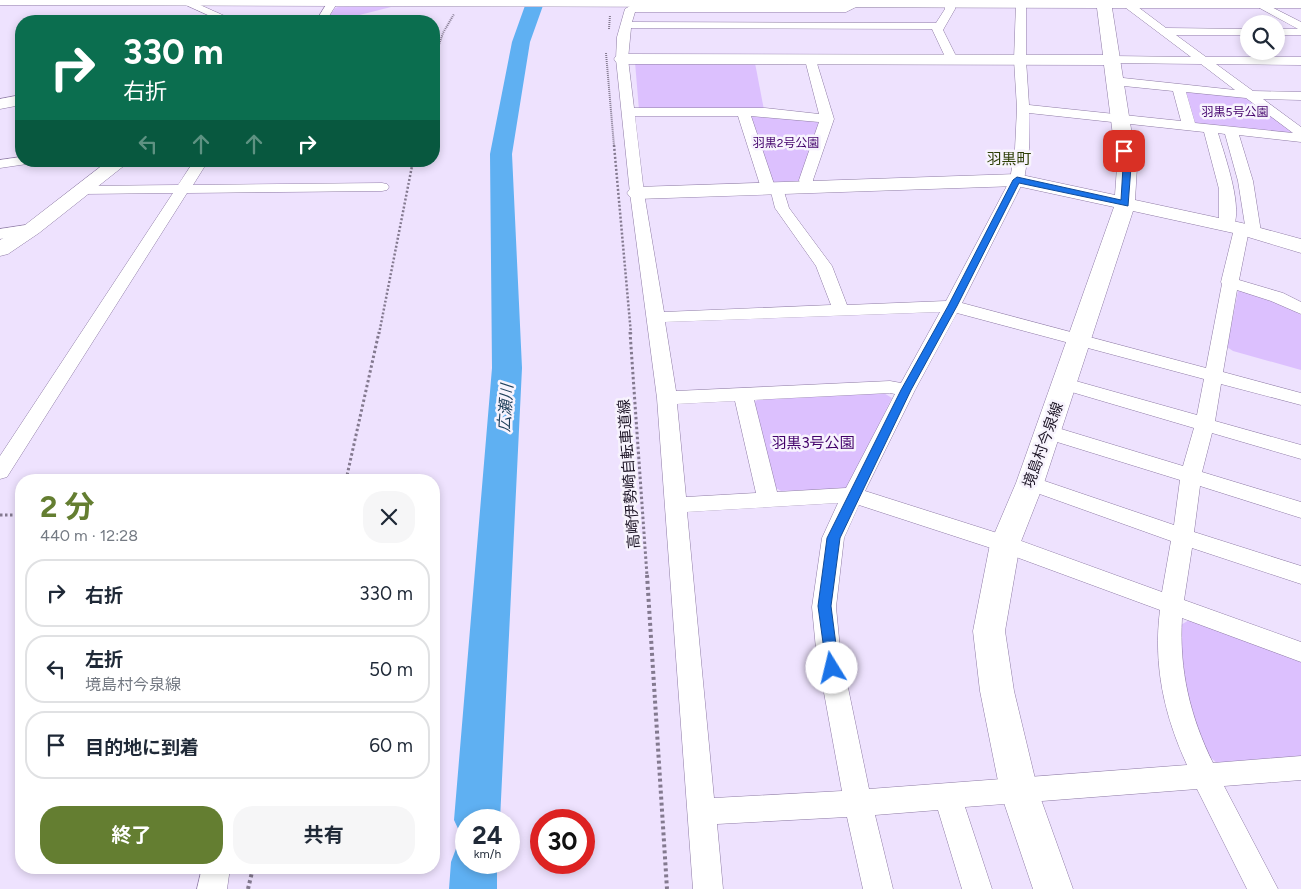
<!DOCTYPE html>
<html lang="ja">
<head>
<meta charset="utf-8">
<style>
  body { margin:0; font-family:Figtree,"Noto Sans JP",sans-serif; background:#f6f6f7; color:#1f2937; height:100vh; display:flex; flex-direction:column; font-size:19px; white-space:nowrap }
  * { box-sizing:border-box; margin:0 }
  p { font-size:16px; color:#747a83 }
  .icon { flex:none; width:28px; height:28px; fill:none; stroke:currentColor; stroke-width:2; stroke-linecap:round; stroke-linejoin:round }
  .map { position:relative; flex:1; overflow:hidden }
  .sheet { position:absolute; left:15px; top:474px; width:425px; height:400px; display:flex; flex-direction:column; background:#fff; border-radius:20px; box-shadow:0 2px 8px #0003 }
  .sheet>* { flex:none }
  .top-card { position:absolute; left:15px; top:15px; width:425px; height:152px; border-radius:20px; box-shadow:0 2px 8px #0003; background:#0b6e4f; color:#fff; overflow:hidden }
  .buttons { position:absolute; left:1240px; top:15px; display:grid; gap:10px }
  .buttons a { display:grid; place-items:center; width:45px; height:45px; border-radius:50%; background:#fff; box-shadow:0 2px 8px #0003; font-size:25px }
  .speed { position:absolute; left:455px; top:809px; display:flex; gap:10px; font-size:25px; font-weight:700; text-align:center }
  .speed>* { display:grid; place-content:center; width:65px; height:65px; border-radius:50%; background:#fff; box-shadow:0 2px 8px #0003; line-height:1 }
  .speed small { font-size:12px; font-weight:400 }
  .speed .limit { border:8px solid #d22; background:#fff; color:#111 }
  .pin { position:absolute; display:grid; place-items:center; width:42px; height:42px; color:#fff; margin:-21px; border-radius:10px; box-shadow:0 2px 8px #0006 }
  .me { position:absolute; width:55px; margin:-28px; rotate:351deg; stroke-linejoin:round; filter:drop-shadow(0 0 4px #0008) }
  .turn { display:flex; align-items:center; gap:18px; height:105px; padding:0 25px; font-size:22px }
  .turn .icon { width:65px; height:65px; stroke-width:2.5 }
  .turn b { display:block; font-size:35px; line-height:42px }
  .lanes { display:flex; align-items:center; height:48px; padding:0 25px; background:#0003; justify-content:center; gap:25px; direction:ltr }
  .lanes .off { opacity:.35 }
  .round { display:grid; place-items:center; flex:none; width:52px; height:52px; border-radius:20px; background:#f6f6f7 }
  .summary { display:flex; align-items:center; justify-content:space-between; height:85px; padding:0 25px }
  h1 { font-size:30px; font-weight:700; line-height:38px; color:#647e31 }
  .action { display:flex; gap:10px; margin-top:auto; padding:10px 25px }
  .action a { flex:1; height:58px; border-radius:20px; background:#647e31; color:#fff; font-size:20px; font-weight:700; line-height:58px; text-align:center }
  .action a+a { background:#f6f6f7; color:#1f2937 }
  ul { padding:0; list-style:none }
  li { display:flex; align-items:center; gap:15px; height:68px; margin:0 10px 8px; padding:0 15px; border:2px solid #e0e1e3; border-radius:20px }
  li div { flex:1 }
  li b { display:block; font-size:19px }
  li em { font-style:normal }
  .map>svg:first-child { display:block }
</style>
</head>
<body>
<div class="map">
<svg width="1301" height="889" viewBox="0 0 1301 889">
  <rect width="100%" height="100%" fill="#eee2fe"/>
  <g fill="#dcc0fe">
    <path d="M338,7H391L336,21H326L335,8Z"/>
    <path d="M635,62L755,63L764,110H639Z"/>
    <path d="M1186,91L1243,97L1252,100L1295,132L1292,135L1198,124L1192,121L1184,93Z"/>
    <path d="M759,113L814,120L820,124L800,181L771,182L751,116Z"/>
    <path d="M1245,290L1284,305L1301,315V370L1233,351L1227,347L1238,291Z"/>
    <path d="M882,392L892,398L849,485L845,489L781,491L773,486L753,403L760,398Z"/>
    <path d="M1191,619L1301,659V762L1223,768L1205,753L1181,678L1179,626Z"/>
  </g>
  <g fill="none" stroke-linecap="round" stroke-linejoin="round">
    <g fill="#5fb0f2" fill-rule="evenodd">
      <path d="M527,0H545L530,42L512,154L522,368L500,820H466V837L461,835L454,820L492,368L490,154L512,42Z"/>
      <path d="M466,842V862H497V889H449L451,862L457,846Z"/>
    </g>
    <g stroke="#8f7ca6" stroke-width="1">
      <g id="street">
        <path d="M175,0H189L236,21H221Z"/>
        <path d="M329,0H339L326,21H316Z"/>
        <path d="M842,0H852L856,7L846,12H635L632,22L936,23L945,9V0H955V9L943,30L958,60L956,63H948L932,29L631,28L628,59L634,108H765L819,114L805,60L807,57H815L834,119L813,180L814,187L812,190H802L799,180L819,122L751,116L774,184L782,185L789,208L832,266L847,305L946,301L1010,180L1015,149L1017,108L1014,60L1016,3L1014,0H1024L1026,3V60L1029,105L1181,121L1173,91L1114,85L1108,81L1114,77L1235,90L1201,64L1107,63L1105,60L1107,57L1111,56L1191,57L1122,5L1121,3L1125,0L1130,1L1166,28L1249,29V35H1176L1206,57H1301V65L1216,64L1253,91L1301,92V100L1263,99L1301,127V142L1239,135L1253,181L1261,232L1258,235H1248L1239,280L1283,293L1301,302V314L1271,301L1237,290L1223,372L1301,393V405L1221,384L1215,421L1301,445V459L1212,433L1202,472L1301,502V518L1200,486L1194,532L1301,566V584L1192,548L1184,600L1301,642V662L1182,618C1179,670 1190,716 1213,763L1301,756V780L1224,786L1278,889H1247L1197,789L965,807L992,889H962L938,810L875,815L893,889H863L847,817L717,824L723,889H693L657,398L630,193L616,59L617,37L625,9L630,6H845ZM1186,92L1246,98L1293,133L1195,123ZM1029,113L1204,132L1219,189V226L1222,229H1232C1245,211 1224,154 1218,133L1225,134L1238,181L1245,225L1237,226L1234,229L1221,282L1222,284L1206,368L962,303L1024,180L1029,149ZM635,116H738L761,188L763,191L771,192L775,208L816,266L831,305L664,312L644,193ZM940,312L901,383L890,381L676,391L665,322ZM957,313L1204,379L1197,415L1065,378L1058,380L1056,384L1058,388L1194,428L1183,466L1048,425L1041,427L1038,432L1041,437L1180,480L1174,525L1030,476L1023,478L1020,483L1023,488L1171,541L1162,592L1013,538L865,491L915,390ZM890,393L895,394L846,488L777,492L754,400ZM735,401L756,493L686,497L677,404ZM838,503L822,538L812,607L816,649L842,791L714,798L687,512ZM859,505L997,550L1160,610C1153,665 1164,715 1187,765L869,789L840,649L836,607L844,538Z"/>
        <path d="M1245,0H1258L1301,22V35H1276V29H1298Z"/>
        <path d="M21,157V161H29L27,164L0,168V160Z"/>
        <path d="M194,161H208L193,185L382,183L387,184L389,187L387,190L382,191L187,193L7,477L0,479V456L173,193L82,194L77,193L75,190L77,187L82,186L178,185Z"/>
        <path d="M32,224L37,226L40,229L37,232L0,239V229Z"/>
        <path d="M202,868H230L227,889H197Z"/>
      </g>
    </g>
    <g stroke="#8f7ca6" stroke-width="1">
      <g id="secondary">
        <path d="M0,0H1301V8H1112L1137,167L1135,200L1242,223L1301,239V253L1238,234L1133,211L1044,483L1020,544L1005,631L1014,691L1038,791L1073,889H1033L1000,791L980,691L973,631L990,544L1016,483L1114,207L1017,186L637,199L630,197L627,193L630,189L637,187L1017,174L1115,195L1117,167L1104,65L622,64L616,62L614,59L616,56L622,54L1103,55L1097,8L0,5Z"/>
        <path d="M21,95V105L0,109V99Z"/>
        <path d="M108,161H130L39,233L8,254L0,256V240L25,225Z"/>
      </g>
    </g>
    <g stroke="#83798f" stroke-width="2" stroke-dasharray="1 1" stroke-linecap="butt">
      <path d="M609,29L610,15"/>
      <path d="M606,53L614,146"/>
      <path d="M434,59L443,33L454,14"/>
    </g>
    <g stroke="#83798f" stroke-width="2.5" stroke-dasharray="2 2" stroke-linecap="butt">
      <path d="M614,145L631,334"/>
      <path d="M379,334L413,161"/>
    </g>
    <g stroke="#83798f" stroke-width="3" stroke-dasharray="2.5 2.5" stroke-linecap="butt">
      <path d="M630,332L647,576"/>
      <path d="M346,480L379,332"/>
      <path d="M0,515H21"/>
    </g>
    <g stroke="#83798f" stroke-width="4" stroke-dasharray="3 3" stroke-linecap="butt">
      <path d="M647,575L667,889"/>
      <path d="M248,889L253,868"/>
    </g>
    <use href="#street" fill="#fff" fill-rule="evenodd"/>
    <use href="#secondary" fill="#fff" fill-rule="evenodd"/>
  </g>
  <path fill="#1a73e8" stroke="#114b97" d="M1124,148L1128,151L1131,167L1128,206L1019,183L957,306L911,390L840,538L831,606L839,668L837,672L832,674L827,672L818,606L827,538L901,390L948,306L1013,180L1017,177L1121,200L1123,167L1120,151Z"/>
  <g text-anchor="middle" stroke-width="5" stroke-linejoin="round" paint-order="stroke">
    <g font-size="12" fill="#42016a" stroke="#f7f3fd">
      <text x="1235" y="116">羽黒5号公園</text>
      <text x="786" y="147">羽黒2号公園</text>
    </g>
    <g font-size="15" fill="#2d3e05" stroke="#f7f3fd">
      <text x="1009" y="164">羽黒町</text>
    </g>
    <g font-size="15" fill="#42016a" stroke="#f7f3fd">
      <text x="813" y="448">羽黒3号公園</text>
    </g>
    <g font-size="15" fill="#1d1526" stroke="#f7f3fd">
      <text transform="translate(1043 445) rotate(-70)" y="5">境島村今泉線</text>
      <text transform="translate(629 474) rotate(-94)" y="5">高崎伊勢崎自転車道線</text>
    </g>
    <g font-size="16" font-style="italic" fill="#1d3f5a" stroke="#f7f3fd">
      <text transform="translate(505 408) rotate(-86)" y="6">広瀬川</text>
    </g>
  </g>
</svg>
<div class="buttons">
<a><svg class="icon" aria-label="search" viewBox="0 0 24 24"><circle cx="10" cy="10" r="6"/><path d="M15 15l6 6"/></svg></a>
</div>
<div class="speed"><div>24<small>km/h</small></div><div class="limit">30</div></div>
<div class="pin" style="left:1124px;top:151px;background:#d93025"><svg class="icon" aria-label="arrive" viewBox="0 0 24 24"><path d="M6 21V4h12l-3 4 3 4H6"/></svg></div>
<svg class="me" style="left:832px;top:668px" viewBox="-20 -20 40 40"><circle r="19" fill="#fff"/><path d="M0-13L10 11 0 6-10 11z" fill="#1a73e8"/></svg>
<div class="top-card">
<div class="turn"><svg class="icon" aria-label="right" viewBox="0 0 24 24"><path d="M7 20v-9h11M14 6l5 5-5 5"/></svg><div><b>330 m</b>右折</div></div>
<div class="lanes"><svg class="icon off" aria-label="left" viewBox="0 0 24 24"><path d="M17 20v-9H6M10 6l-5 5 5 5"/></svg><svg class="icon off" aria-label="ahead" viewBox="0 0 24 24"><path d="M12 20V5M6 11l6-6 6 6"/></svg><svg class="icon off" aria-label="ahead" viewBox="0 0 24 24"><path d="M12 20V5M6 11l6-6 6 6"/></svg><svg class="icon" aria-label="right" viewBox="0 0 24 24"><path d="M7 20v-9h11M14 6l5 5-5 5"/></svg></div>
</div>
<section class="sheet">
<div class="summary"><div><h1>2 分</h1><p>440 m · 12:28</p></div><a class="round"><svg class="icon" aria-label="close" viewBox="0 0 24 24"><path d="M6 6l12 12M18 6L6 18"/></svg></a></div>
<ul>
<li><svg class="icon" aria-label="right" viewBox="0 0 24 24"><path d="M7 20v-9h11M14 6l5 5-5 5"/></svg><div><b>右折</b></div><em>330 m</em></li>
<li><svg class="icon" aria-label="left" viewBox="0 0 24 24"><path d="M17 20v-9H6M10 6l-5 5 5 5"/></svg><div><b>左折</b><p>境島村今泉線</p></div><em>50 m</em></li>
<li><svg class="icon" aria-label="arrive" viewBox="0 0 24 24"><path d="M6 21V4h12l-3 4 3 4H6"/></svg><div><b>目的地に到着</b></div><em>60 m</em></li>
</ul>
<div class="action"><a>終了</a><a>共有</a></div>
</section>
</div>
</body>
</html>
